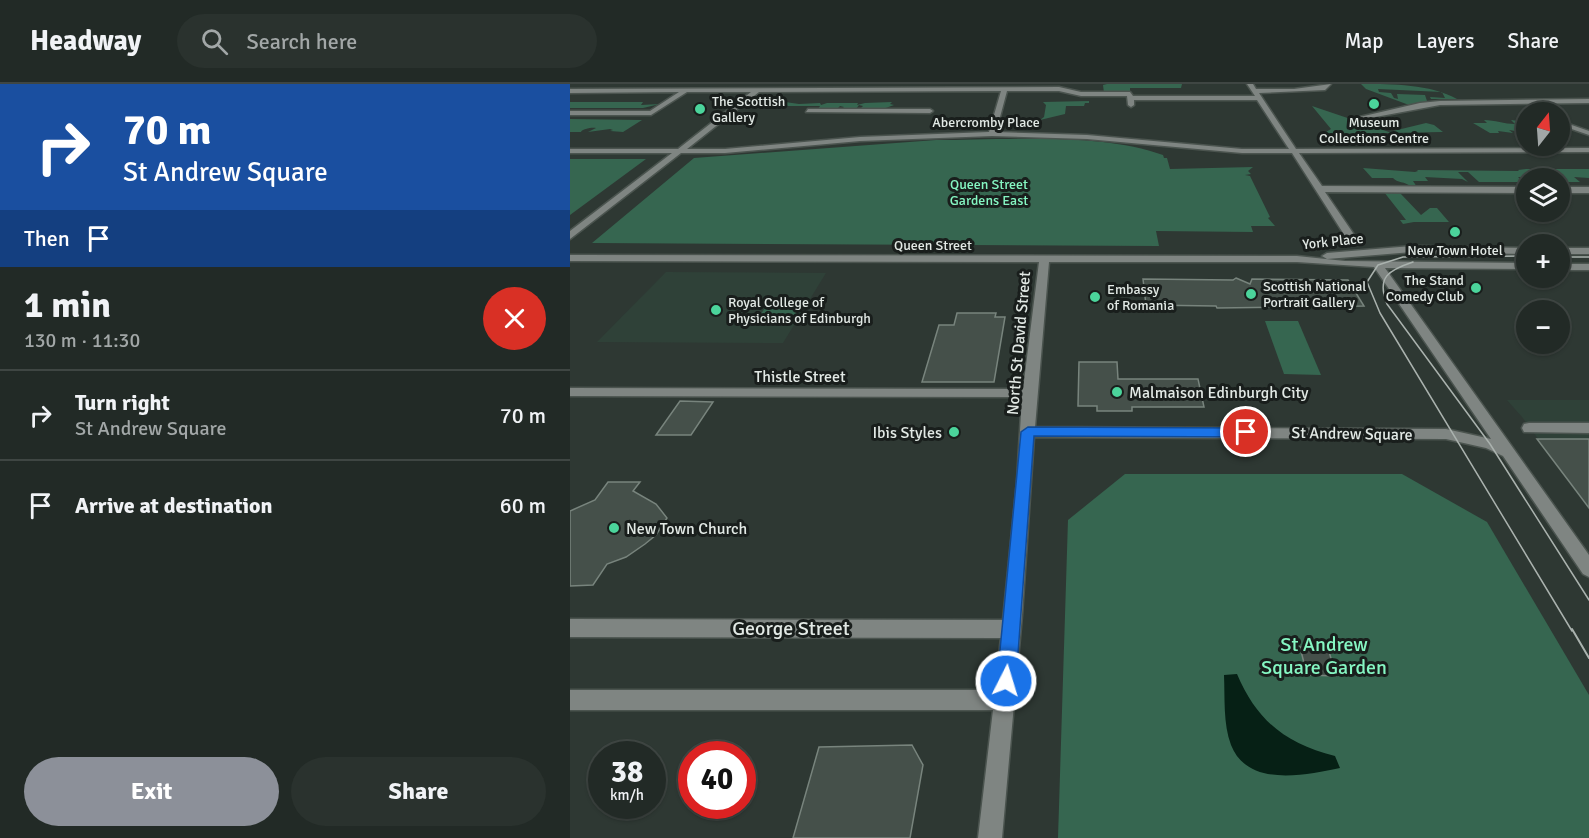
<!DOCTYPE html>
<html lang="en">
<head>
<meta charset="utf-8">
<style>
  body { margin:0; font-family:Signika,sans-serif; background:#2a322e; color:#f1f3f6; height:100vh; display:flex; flex-direction:column; font-size:22px; white-space:nowrap }
  * { box-sizing:border-box; margin:0 }
  p { font-size:20px; color:#a2a7a7 }
  .icon { flex:none; width:33px; height:33px; fill:none; stroke:currentColor; stroke-width:2; stroke-linecap:round; stroke-linejoin:round }
  .map { position:relative; flex:1; overflow:hidden }
  .panel { display:flex; flex-direction:column; background:#222a26; width:570px }
  .panel>* { flex:none }
  .banner { background:#1a4fa0; color:#fff; overflow:hidden }
  .needle { width:39px; rotate:17deg }
  .buttons { position:absolute; left:946px; top:18px; display:grid; gap:12px }
  .buttons a { display:grid; place-items:center; width:54px; height:54px; border-radius:50%; background:#222a26; box-shadow:0 2px 4px #0004,0 0 0 2px #3f4643; font-size:30px }
  .speed { position:absolute; left:18px; top:657px; display:flex; gap:12px; font-size:30px; font-weight:700; text-align:center }
  .speed>* { display:grid; place-content:center; width:78px; height:78px; border-radius:50%; background:#222a26; box-shadow:0 2px 4px #0004,0 0 0 2px #3f4643; line-height:1 }
  .speed small { font-size:15px; font-weight:400 }
  .speed .limit { border:9px solid #d22; background:#fff; color:#111 }
  .pin { position:absolute; display:grid; place-items:center; width:51px; height:51px; color:#fff; margin:-26px; border:3px solid #fff; border-radius:50%; box-shadow:0 2px 6px #0007 }
  .me { position:absolute; width:66px; margin:-33px; rotate:5deg; stroke-linejoin:round; filter:drop-shadow(0 0 4px #0008) }
  .turn { display:flex; align-items:center; gap:21px; height:126px; padding:0 24px; font-size:27px }
  .turn .icon { width:78px; height:78px; stroke-width:2.5 }
  .turn b { display:block; font-size:42px; line-height:51px }
  .then { display:flex; align-items:center; height:57px; padding:0 24px; background:#0003; gap:12px; font-size:22px }
  .round { display:grid; place-items:center; flex:none; width:63px; height:63px; border-radius:32px; background:#2a322e }
  .headline { display:flex; align-items:center; justify-content:space-between; height:102px; padding:0 24px }
  h1 { font-size:36px; font-weight:700; line-height:45px }
  .primary-button { display:flex; gap:12px; margin-top:auto; padding:12px 24px }
  .primary-button a { flex:1; height:69px; border-radius:36px; background:#8c9099; color:#fff; font-size:24px; font-weight:700; line-height:69px; text-align:center }
  .primary-button a+a { background:#2a322e; color:#f1f3f6 }
  ul { padding:0; list-style:none }
  li { display:flex; align-items:center; gap:18px; height:90px; padding:0 24px; border-top:2px solid #3f4643 }
  li div { flex:1 }
  li b { display:block; font-size:22px }
  li em { font-style:normal }
  header { display:flex; align-items:center; gap:36px; box-sizing:border-box; height:84px; padding:0 30px; background:#222a26; border-bottom:2px solid #3f4643 }
  header strong { font-size:28px }
  nav { display:flex; gap:33px; margin-inline-start:auto; font-size:21px }
  .search { width:420px; height:54px; background:#2a322e; display:flex; align-items:center; gap:15px; box-sizing:border-box; padding:0 21px; border-radius:33px; color:#a2a7a7; font-size:22px }
  main { display:flex; flex:1; min-height:0 }
  .map>svg:first-child { display:block }
</style>
</head>
<body>
<header>
<strong>Headway</strong>
<div class="search"><svg class="icon" aria-label="search" viewBox="0 0 24 24"><circle cx="10" cy="10" r="6"/><path d="M15 15l6 6"/></svg>Search here</div>
<nav><a>Map</a><a>Layers</a><a>Share</a></nav>
</header>
<main>
<section class="panel">
<div class="banner">
<div class="turn"><svg class="icon" aria-label="right" viewBox="0 0 24 24"><path d="M7 20v-9h11M14 6l5 5-5 5"/></svg><div><b>70 m</b>St Andrew Square</div></div>
<div class="then">Then<svg class="icon" aria-label="arrive" viewBox="0 0 24 24"><path d="M6 21V4h12l-3 4 3 4H6"/></svg></div>
</div>
<div class="headline"><div><h1>1 min</h1><p>130 m · 11:30</p></div><a class="round" style="background:#d93025;color:#fff"><svg class="icon" aria-label="close" viewBox="0 0 24 24"><path d="M6 6l12 12M18 6L6 18"/></svg></a></div>
<ul>
<li><svg class="icon" aria-label="right" viewBox="0 0 24 24"><path d="M7 20v-9h11M14 6l5 5-5 5"/></svg><div><b>Turn right</b><p>St Andrew Square</p></div><em>70 m</em></li>
<li><svg class="icon" aria-label="arrive" viewBox="0 0 24 24"><path d="M6 21V4h12l-3 4 3 4H6"/></svg><div><b>Arrive at destination</b></div><em>60 m</em></li>
</ul>
<div class="primary-button"><a>Exit</a><a>Share</a></div>
</section>
<div class="map">
<svg width="1019" height="754" viewBox="0 0 1019 754">
  <rect width="100%" height="100%" fill="#2e3833"/>
  <g fill="#2f4138">
    <path d="M96,188L256,189L213,259L27,258Z"/>
    <path d="M937,316H1019V424L952,333Z"/>
  </g>
  <g fill="#366650">
    <path d="M537,0H612L611,4H560V9H534L533,1Z"/>
    <path d="M791,0C824,0 859,0 887,15H861L860,13L875,14L872,8L808,5L809,8L821,9L824,14L828,15L827,10L855,11L857,17L866,18L839,21L796,5Z"/>
    <path d="M0,18H73L71,21L90,20L73,24H0Z"/>
    <path d="M215,18L229,20L250,19L251,21L257,19H288L287,21L295,19L322,18L320,20L324,21L313,25H290L293,22L289,21L286,25H272L274,23L270,22L267,25H248L250,22H213L215,20H212Z"/>
    <path d="M473,18L519,17V19H515L514,22H496L495,30L470,36L474,33L476,21Z"/>
    <path d="M742,22L819,48L856,39L864,41L873,48L758,50L756,48L761,45Z"/>
    <path d="M0,35L72,36L53,48L40,47L43,46L40,45L18,48L26,44C22,43 12,45 11,48H0Z"/>
    <path d="M914,36C925,36 934,40 945,40L941,36L957,38V46L955,47L957,49L939,46L943,49L928,47L929,49H920L903,39H917Z"/>
    <path d="M366,56C433,56 531,48 593,71L594,74H597L600,85L683,83L678,87L681,90L675,91L680,92L700,133L698,134L705,142H681L683,148L586,147L589,162L22,159L124,74Z"/>
    <path d="M0,75H76L0,131Z"/>
    <path d="M793,84L845,88L848,87L847,86L949,87L948,86L956,85H1019V94L1004,93L1010,98H991L990,94L984,93H948L953,98H909L898,88H888L898,98L892,95L855,93L858,97H843L847,103H841C835,97 827,99 823,94H802Z"/>
    <path d="M814,108L830,109L851,131L860,124H867L879,138H844L833,140L830,136H836Z"/>
    <path d="M201,216H209L210,220C221,221 227,216 239,216L230,231H190Z"/>
    <path d="M695,237H728L751,291L714,290Z"/>
    <path d="M555,390H832L917,438L1019,611V754H488L498,436Z"/>
  </g>
  <path fill="#062015" d="M667,590C687,637 716,660 765,672L770,684C735,691 678,704 661,661C653,640 655,613 654,591Z"/>
  <g fill="#45504a" stroke="#78847d" stroke-width="1.5">
    <path d="M666,194L680,200L682,195L778,196L794,222L647,224L646,222L576,221L573,195L663,196Z"/>
    <path d="M387,229H426L425,233H435L424,298H352L369,241H384Z"/>
    <path d="M509,278H547L548,295H628L634,323H562V327H527V322H508Z"/>
    <path d="M110,317L143,318L121,351H86Z"/>
    <path d="M967,355H1019V424L1001,400Z"/>
    <path d="M38,398H70L63,407L86,420L97,434L86,451L75,460L56,473L37,480L23,501L0,502V427L25,416Z"/>
    <path d="M730,563L758,564L766,592L737,591Z"/>
    <path d="M342,661L353,681L340,754H223L249,663Z"/>
  </g>
  <g fill="none" stroke-linecap="round" stroke-linejoin="round">
    <g stroke="#4b544f" stroke-width="3">
      <g id="minor">
        <path d="M677,0H683L686,5H724L761,0L755,6L689,9L726,65L1019,64V68L729,69L752,102L957,103V109L755,108L785,152L780,155L775,152L722,69H672L517,55L422,52L290,57L155,69H111L0,155V147L102,69H0V65H108L181,8H117L81,31H0V27H80L109,8L0,9V5L489,3L511,8H560L563,12H685ZM431,7L419,48L290,53L155,65H117L189,8ZM437,7H489L511,12H557L558,21L561,23L564,21V16H687L719,65H672L517,51L426,48Z"/>
        <path d="M1019,15V19L870,21L784,37L781,35L850,19L870,17Z"/>
        <path d="M238,25H360L363,27L360,29L236,28Z"/>
        <path d="M990,37L1019,47V51L990,41Z"/>
        <rect x="990" y="103" width="29" height="6"/>
        <path d="M842,162L957,164V170L842,168L757,175L752,172L757,169Z"/>
        <rect x="990" y="164" width="29" height="6"/>
        <path d="M0,171L727,172L775,177L957,179V185L815,184L1019,471V493L1013,490L933,372L916,364L876,355L464,353L452,531L432,754H408L423,626H0V606H425L431,554L0,553V535L433,536L447,397L452,313L0,312V304L453,305L469,178L0,177ZM479,178H727L804,183L921,355L876,345L465,343Z"/>
        <rect x="990" y="180" width="29" height="6"/>
        <path d="M959,339H1019V349L954,348L952,344L954,340Z"/>
      </g>
    </g>
    <use href="#minor" fill="#7f8582" fill-rule="evenodd"/>
    <g stroke="#aab2ae" stroke-width="1.5">
      <path d="M957,172L833,173L808,181L797,198L810,229L1002,547"/>
      <path d="M990,173H1019"/>
      <path d="M843,178C819,186 806,193 817,220L920,360L1019,516"/>
    </g>
    <path stroke="#aab2ae" stroke-width="2" d="M1002,545L1019,574"/>
  </g>
  <path fill="#1a73e8" stroke="#114b97" stroke-width="1.5" d="M458,343L676,344L683,348L676,353L464,352L446,597L443,603L436,606L430,603L427,597L451,348Z"/>
  <g fill="#4bd49b" stroke="#191e1c" stroke-width="2">
    <circle cx="804" cy="20" r="6"/>
    <circle cx="130" cy="25" r="6"/>
    <circle cx="885" cy="148" r="6"/>
    <circle cx="906" cy="204" r="6"/>
    <circle cx="681" cy="210" r="6"/>
    <circle cx="525" cy="213" r="6"/>
    <circle cx="146" cy="226" r="6"/>
    <circle cx="547" cy="308" r="6"/>
    <circle cx="384" cy="348" r="6"/>
    <circle cx="44" cy="444" r="6"/>
  </g>
  <g text-anchor="middle" stroke-width="6" stroke-linejoin="round" paint-order="stroke">
    <g font-size="14" fill="#e2e9e5" stroke="#191e1c" text-anchor="start">
      <text x="142" y="22">The Scottish<tspan x="142" dy="16">Gallery</tspan></text>
      <text x="804" y="43" text-anchor="middle">Museum<tspan x="804" dy="16">Collections Centre</tspan></text>
      <text x="885" y="171" text-anchor="middle">New Town Hotel</text>
      <text x="894" y="201" text-anchor="end">The Stand<tspan x="894" dy="16">Comedy Club</tspan></text>
      <text x="693" y="207">Scottish National<tspan x="693" dy="16">Portrait Gallery</tspan></text>
      <text x="537" y="210">Embassy<tspan x="537" dy="16">of Romania</tspan></text>
      <text x="158" y="223">Royal College of<tspan x="158" dy="16">Physicians of Edinburgh</tspan></text>
    </g>
    <g font-size="14" fill="#e2e9e5" stroke="#191e1c">
      <text x="416" y="43">Abercromby Place</text>
      <text transform="translate(763 157) rotate(-6)" y="5">York Place</text>
      <text x="363" y="166">Queen Street</text>
    </g>
    <g font-size="14" fill="#85f6c2" stroke="#191e1c">
      <text x="419" y="105">Queen Street<tspan x="419" dy="16">Gardens East</tspan></text>
    </g>
    <g font-size="16" fill="#e2e9e5" stroke="#191e1c">
      <text transform="translate(448 259) rotate(-85)" y="6">North St David Street</text>
      <text x="230" y="298">Thistle Street</text>
      <text transform="translate(782 349) rotate(1)" y="6">St Andrew Square</text>
    </g>
    <g font-size="16" fill="#e2e9e5" stroke="#191e1c" text-anchor="start">
      <text x="559" y="314">Malmaison Edinburgh City</text>
      <text x="372" y="354" text-anchor="end">Ibis Styles</text>
      <text x="56" y="450">New Town Church</text>
    </g>
    <g font-size="20" fill="#e2e9e5" stroke="#191e1c">
      <text x="221" y="551">George Street</text>
    </g>
    <g font-size="20" fill="#85f6c2" stroke="#191e1c">
      <text x="754" y="567">St Andrew<tspan x="754" dy="23">Square Garden</tspan></text>
    </g>
  </g>
</svg>
<div class="buttons">
<a><svg class="needle" viewBox="-14 -14 28 28"><path d="M0-13l5 13h-10z" fill="#e53935"/><path d="M0 13l5-13h-10z" fill="#a2a7a7"/></svg></a>
<a><svg class="icon" aria-label="layers" viewBox="0 0 24 24"><path d="M12 4l9 5-9 5-9-5zM3 14l9 5 9-5"/></svg></a>
<a>+</a>
<a>−</a>
</div>
<div class="speed"><div>38<small>km/h</small></div><div class="limit">40</div></div>
<div class="pin" style="left:676px;top:348px;background:#d93025"><svg class="icon" aria-label="arrive" viewBox="0 0 24 24"><path d="M6 21V4h12l-3 4 3 4H6"/></svg></div>
<svg class="me" style="left:436px;top:597px" viewBox="-20 -20 40 40"><circle r="17" fill="#1a73e8" stroke="#fff" stroke-width="3"/><path d="M0-11L8 9 0 5-8 9z" fill="#fff"/></svg>
</div>
</main>
</body>
</html>
